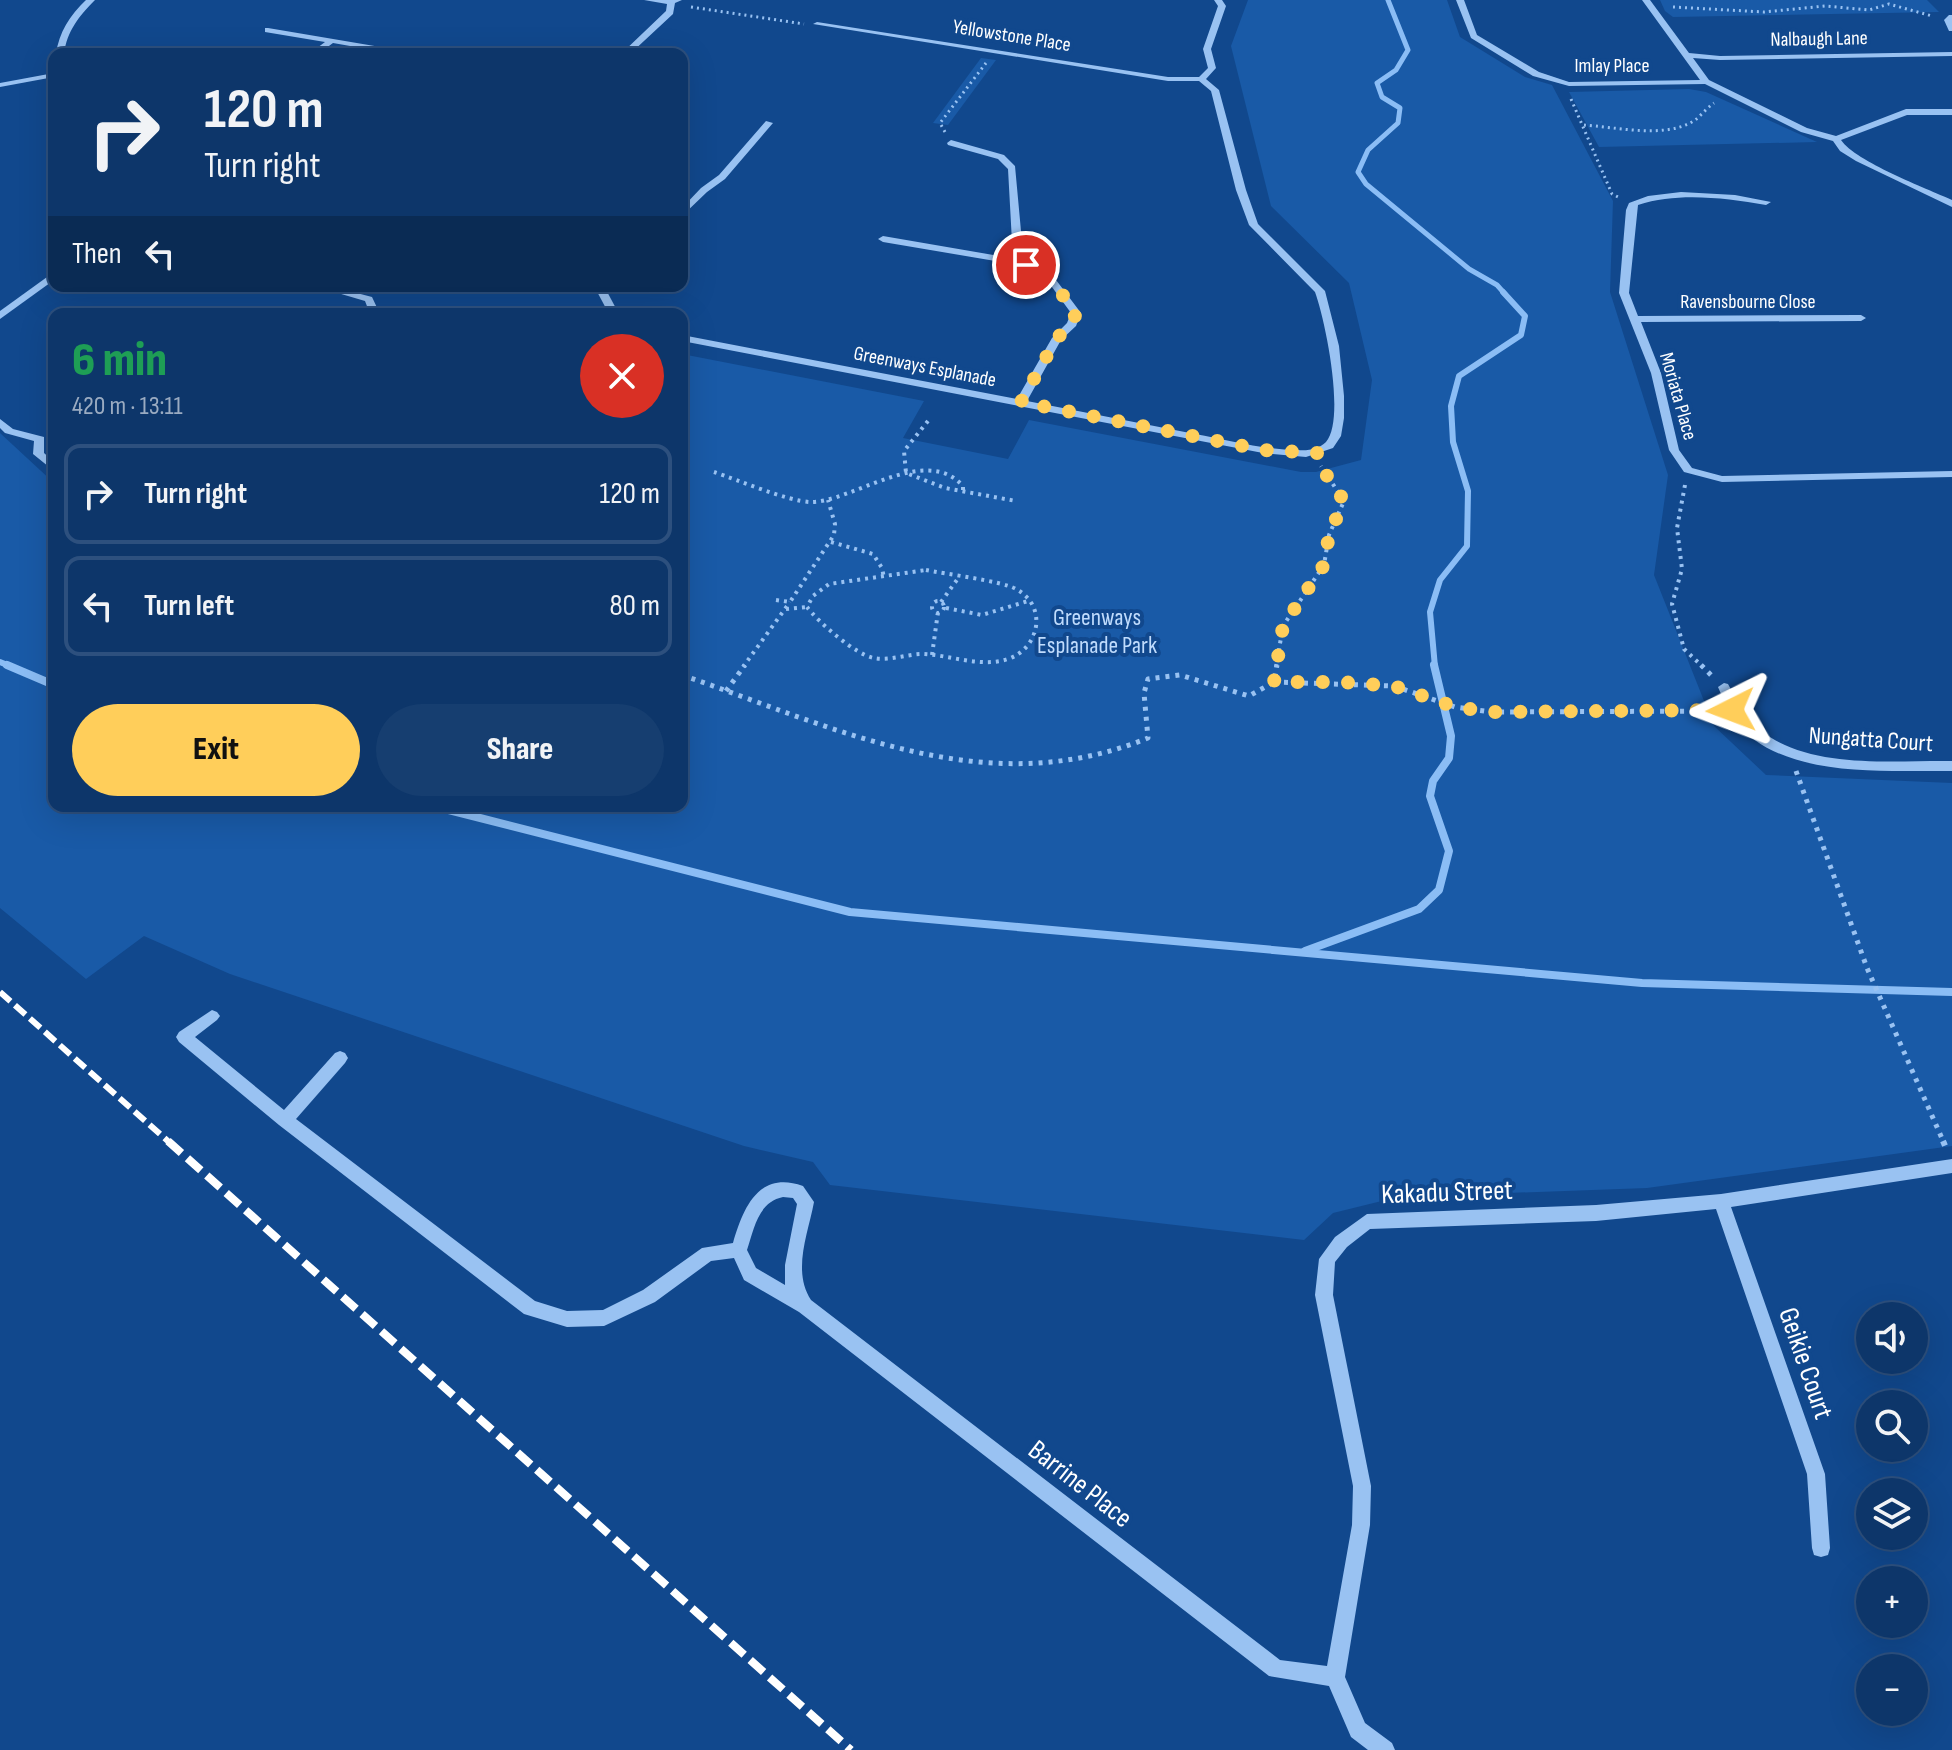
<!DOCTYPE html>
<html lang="en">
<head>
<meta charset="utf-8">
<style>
  body { margin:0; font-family:"Sofia Sans Condensed",sans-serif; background:#163e70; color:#f1f3f6; height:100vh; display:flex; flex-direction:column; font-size:30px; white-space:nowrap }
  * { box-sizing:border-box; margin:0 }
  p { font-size:26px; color:#9aabc1 }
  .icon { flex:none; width:44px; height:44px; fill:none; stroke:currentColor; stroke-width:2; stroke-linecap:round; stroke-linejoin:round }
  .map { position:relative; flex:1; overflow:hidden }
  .sheet { position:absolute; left:48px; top:308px; width:640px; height:504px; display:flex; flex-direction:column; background:#0d366a; border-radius:16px; box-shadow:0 8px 32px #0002,0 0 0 2px #2d507e }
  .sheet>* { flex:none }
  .banner { position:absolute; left:48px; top:48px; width:640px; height:244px; border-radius:16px; box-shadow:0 8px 32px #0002,0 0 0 2px #2d507e; background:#0d366a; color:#f1f3f6; overflow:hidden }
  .tools { position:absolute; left:1856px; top:1302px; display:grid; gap:16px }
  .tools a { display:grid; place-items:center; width:72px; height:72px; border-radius:50%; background:#0d366a; box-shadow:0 8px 32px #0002,0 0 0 2px #2d507e; font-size:40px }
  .pin { position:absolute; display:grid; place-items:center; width:68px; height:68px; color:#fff; margin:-34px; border:4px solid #fff; border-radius:50%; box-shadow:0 2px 8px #0007 }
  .me { position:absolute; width:88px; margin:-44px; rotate:267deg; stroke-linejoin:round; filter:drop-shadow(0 0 6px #0008) }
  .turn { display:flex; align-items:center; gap:28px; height:168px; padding:0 24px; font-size:36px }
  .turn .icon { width:104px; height:104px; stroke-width:2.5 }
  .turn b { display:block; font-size:56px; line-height:68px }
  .then { display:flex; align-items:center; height:76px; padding:0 24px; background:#0003; gap:16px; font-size:30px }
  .round { display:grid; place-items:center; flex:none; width:84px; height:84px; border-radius:42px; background:#163e70 }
  .head { display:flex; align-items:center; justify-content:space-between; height:136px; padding:0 24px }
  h1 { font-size:48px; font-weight:800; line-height:60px; color:#1e9e55 }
  .action { display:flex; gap:16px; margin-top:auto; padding:16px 24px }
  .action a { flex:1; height:92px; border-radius:48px; background:#ffce5a; color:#111; font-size:32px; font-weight:800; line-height:92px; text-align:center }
  .action a+a { background:#163e70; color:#f1f3f6 }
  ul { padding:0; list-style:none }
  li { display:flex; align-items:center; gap:24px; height:100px; margin:0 16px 12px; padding:0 8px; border:4px solid #2d507e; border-radius:16px }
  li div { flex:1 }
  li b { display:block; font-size:30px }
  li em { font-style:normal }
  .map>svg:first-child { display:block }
</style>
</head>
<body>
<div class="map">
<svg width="1952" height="1750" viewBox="0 0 1952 1750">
  <rect width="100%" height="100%" fill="#11488d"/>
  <g fill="#195aa7">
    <path d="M1248,0H1447L1460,37L1525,77L1552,85L1613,201L1610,292L1668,475L1654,575L1714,726L1766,775L1952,783V1146L1647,1188L1398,1197L1333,1213L1304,1240L830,1185L813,1162L744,1146L230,974L144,936L86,979L0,908V433L54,483V806H682V354L924,401L903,438L1008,459L1029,420L1301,472H1316L1361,460L1372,380L1349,283L1271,206L1231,46Z"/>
    <path d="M1660,0H1927L1939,12L1673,17L1665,11Z"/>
    <path d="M981,58L996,60L948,125L933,123Z"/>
    <path d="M1689,89L1706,92L1817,142L1599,147L1569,92Z"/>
  </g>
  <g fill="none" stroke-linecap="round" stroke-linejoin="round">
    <path stroke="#8bbdf5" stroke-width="5" d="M1388,0L1408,50L1396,70L1377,83L1382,97L1400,108L1398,123L1368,150L1358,172L1366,184L1469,269L1497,285L1505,294"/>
    <g stroke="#8bbdf5" stroke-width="6">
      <path d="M0,662L12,667"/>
      <path d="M1435,667L1430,612L1440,580L1467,546L1468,491L1453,442L1451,406L1459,376L1521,335L1525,316L1503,292"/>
    </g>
    <g stroke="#8bbdf5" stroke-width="8">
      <path d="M7,665L54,685"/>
      <path d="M433,806L850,912L1642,983L1952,992"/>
      <path d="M1305,951L1419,909L1439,890L1449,851L1430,796L1433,781L1449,758L1451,736L1434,665"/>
    </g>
    <g stroke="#99c2f2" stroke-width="3" stroke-dasharray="2 4" stroke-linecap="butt">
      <path d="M691,7L804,24"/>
      <path d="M1673,7L1764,12L1825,6L1869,10L1889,4L1932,16"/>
      <path d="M1571,99L1612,194L1618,197"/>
      <path d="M1584,125C1615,127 1661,138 1690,123C1699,119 1705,109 1714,103"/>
      <path d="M945,132L940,123L986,63"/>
    </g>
    <g stroke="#99c2f2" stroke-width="4" stroke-dasharray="3 5" stroke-linecap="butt">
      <path d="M928,421L904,451L906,473L945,488L1016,501"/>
      <path d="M714,472C738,480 787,501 810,502C851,503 925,443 963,486V491"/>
      <path d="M1685,485L1677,528L1682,569L1672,604L1684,649L1703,667"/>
      <path d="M831,542L873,554L882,568L884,578"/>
      <path d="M926,570C945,574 1002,581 1016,589C1048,606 1040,648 1008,659C981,668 950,655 923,654C907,654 890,661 874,658C856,655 818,622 807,607L813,596L829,584Z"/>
      <path d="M776,600L790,602L834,535L835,524L828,500"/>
      <circle cx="938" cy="607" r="6"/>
      <path d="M941,602L959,577"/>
      <path d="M946,608L982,615L1028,601"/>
      <path d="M786,609L807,607"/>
      <path d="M932,655L938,612"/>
      <path d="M743,667L790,602"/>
      <path d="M1276,667L1283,626L1324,565L1329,535L1344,501L1321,466"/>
    </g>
    <g stroke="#99c2f2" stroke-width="5" stroke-dasharray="4 6" stroke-linecap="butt">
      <path d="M1701,665L1712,676"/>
      <path d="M682,675C836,728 985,804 1148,738L1144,693L1148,679L1180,675L1249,696L1274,682L1277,665"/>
      <path d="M1274,682L1394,686L1455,707L1491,712L1714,711"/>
      <path d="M726,691L745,665"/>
      <path d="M1796,771L1867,968L1944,1143"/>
    </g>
    <path stroke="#99c2f2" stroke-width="6" stroke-dasharray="5 8" stroke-linecap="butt" d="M1943,1141L1946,1148"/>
    <g fill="#99c2f2" fill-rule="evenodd">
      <path d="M86,0H95C79,16 67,31 64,54H56C59,32 70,15 86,0Z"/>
      <path d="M644,0H682L675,3L673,14L630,54H621L666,11L667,4Z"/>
      <path d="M1214,0H1222L1226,6L1211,49L1216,68L1206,79L1219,90L1246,190L1258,224L1325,291L1339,346L1344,396V418L1341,436L1333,448L1306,457L1263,453L682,341V335L1017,399L1052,338L1067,323L1071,313L1041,272L1007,263L883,242L878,239L883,236L1005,257L1012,242L1008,169L998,159L948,145L947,143L951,140L1004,155L1015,166L1022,242L1013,259L1047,268L1081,313L1076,326L1061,340L1027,401C1083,412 1139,423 1195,434C1229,440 1264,450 1298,450C1308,451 1319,449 1326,442C1346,419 1325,319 1315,292L1249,225L1236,190L1211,91L1199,81H1168L813,24L817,22L1168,77H1199L1208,68L1203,49L1218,6Z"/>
      <path d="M1456,0H1464L1477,35L1539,72L1569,82L1700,80L1642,0H1650L1689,53L1720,56L1952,52V56L1720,60L1693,58L1709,80L1807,128L1836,136L1906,109H1952V115H1907L1841,140C1856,162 1926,188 1952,200V207L1856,161L1840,151L1833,141L1801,132L1705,84L1569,86L1533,76L1471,38Z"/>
      <path d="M1949,15H1952V31H1949L1944,20Z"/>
      <path d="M268,28L410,52L414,54H396L333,43L318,54H309L325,42L265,32V28Z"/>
      <path d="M54,73V77L0,87V83Z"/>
      <path d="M766,121L773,123L725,179L707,192L682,216V208L701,188L719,175Z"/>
      <path d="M1681,192L1735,195L1771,202L1766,205C1724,198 1679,192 1638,205L1629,293L1638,316L1861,315L1866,318L1861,321L1641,322L1661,373L1679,450L1692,468L1722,476L1952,471V477L1722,482L1684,472L1669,450L1651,373L1619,293L1626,210L1629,203L1648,196Z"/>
      <path d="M54,272V280L0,319V311Z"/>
      <path d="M314,286H330L372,297L380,314H370L365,301Z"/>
      <path d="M594,286H604L619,314H609Z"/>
      <path d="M0,419L13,429L44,437V453L54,462V471L33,454L34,441L5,433L0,428Z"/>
      <path d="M1724,683L1728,684C1734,694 1738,708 1746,717C1795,772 1885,760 1952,761V771C1885,770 1780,780 1734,720C1727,711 1723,698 1718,687Z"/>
      <path d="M212,1010L217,1012L220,1016L217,1020L195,1037L284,1110L335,1053L340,1051L345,1053L348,1058L345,1063L296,1119L535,1301L567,1311L603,1310L643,1290L702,1248L733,1243C743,1209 758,1170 803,1186L814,1202C808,1234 792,1271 811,1300L1280,1660L1327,1666L1352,1525L1353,1486L1315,1295L1319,1259L1335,1237L1367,1214L1596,1205L1721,1194L1952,1159V1173L1731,1207L1825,1474L1830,1548L1828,1555L1821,1557L1814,1555L1812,1548L1807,1474L1716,1209L1596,1221L1370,1229L1347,1247L1335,1262L1333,1295L1371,1486L1370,1525L1345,1677L1365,1723L1392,1743L1395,1750H1368L1351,1737L1329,1686L1269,1676L799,1312L744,1280L734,1258L711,1261L655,1302L604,1326L567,1327L524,1314L279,1125L179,1042L176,1037L179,1032ZM783,1197L793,1198L797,1204L785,1265V1285L756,1268L747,1250C754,1229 758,1202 783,1197Z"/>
    </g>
    <path stroke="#fff" stroke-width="6" stroke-dasharray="14 6" stroke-linecap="butt" d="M0,992L170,1143"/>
    <path stroke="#fff" stroke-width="8" stroke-dasharray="18 8" stroke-linecap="butt" d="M168,1141L851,1750"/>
  </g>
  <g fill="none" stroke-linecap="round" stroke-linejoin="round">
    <path stroke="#ffce5a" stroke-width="14" stroke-dasharray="0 25.2" d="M1026,265L1044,270L1076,313L1072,324L1057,338L1021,402L1263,450L1317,453L1319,464L1344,501L1329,535L1324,565L1283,626L1274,682H1340L1394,686L1455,707L1491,712L1731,710"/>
  </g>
  <g text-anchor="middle" stroke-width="8" stroke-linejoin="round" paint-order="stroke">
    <g font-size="20" fill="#fff" stroke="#11488d">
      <text transform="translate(1012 35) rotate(9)" y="7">Yellowstone Place</text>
      <text transform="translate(1819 38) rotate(-1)" y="7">Nalbaugh Lane</text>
      <text x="1612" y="72">Imlay Place</text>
      <text x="1748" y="308">Ravensbourne Close</text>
      <text transform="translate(925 366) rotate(11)" y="7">Greenways Esplanade</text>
      <text transform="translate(1679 396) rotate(74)" y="7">Moriata Place</text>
    </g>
    <g font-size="24" fill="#c0dcfd" stroke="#11488d">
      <text x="1097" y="625">Greenways<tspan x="1097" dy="28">Esplanade Park</tspan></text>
    </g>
    <g font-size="24" fill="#fff" stroke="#11488d">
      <text transform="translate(1871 739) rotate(4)" y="8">Nungatta Court</text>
    </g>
    <g font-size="28" fill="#fff" stroke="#11488d">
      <text transform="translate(1447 1191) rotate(-2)" y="10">Kakadu Street</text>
      <text transform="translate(1807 1363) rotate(71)" y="10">Geikie Court</text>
      <text transform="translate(1081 1483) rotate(38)" y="10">Barrine Place</text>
    </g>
  </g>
</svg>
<div class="tools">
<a><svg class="icon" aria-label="sound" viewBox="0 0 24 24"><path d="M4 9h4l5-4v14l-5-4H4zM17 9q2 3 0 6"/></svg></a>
<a><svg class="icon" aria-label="search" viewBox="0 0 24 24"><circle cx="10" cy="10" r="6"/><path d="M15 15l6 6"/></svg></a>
<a><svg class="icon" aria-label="layers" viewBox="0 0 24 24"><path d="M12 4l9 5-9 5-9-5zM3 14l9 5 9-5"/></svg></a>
<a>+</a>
<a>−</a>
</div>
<div class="pin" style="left:1026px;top:265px;background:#d93025"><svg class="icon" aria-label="arrive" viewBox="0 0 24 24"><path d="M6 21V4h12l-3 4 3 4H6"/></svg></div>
<svg class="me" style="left:1731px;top:710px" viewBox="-20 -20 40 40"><path d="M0-17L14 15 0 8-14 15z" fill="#ffce5a" stroke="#fff" stroke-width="4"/></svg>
<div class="banner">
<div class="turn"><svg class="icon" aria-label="right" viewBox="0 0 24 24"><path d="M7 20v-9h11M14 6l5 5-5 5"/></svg><div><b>120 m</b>Turn right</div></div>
<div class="then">Then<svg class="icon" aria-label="left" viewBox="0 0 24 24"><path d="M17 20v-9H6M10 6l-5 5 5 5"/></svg></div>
</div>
<section class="sheet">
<div class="head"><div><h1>6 min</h1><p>420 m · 13:11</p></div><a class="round" style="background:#d93025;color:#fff"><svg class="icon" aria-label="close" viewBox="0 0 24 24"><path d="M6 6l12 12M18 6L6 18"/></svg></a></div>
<ul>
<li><svg class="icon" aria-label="right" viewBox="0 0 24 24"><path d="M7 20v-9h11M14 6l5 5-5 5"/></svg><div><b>Turn right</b></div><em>120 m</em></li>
<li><svg class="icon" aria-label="left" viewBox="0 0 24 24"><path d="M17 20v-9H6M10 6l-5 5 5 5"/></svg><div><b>Turn left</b></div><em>80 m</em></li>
</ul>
<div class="action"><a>Exit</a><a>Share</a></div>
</section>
</div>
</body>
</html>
